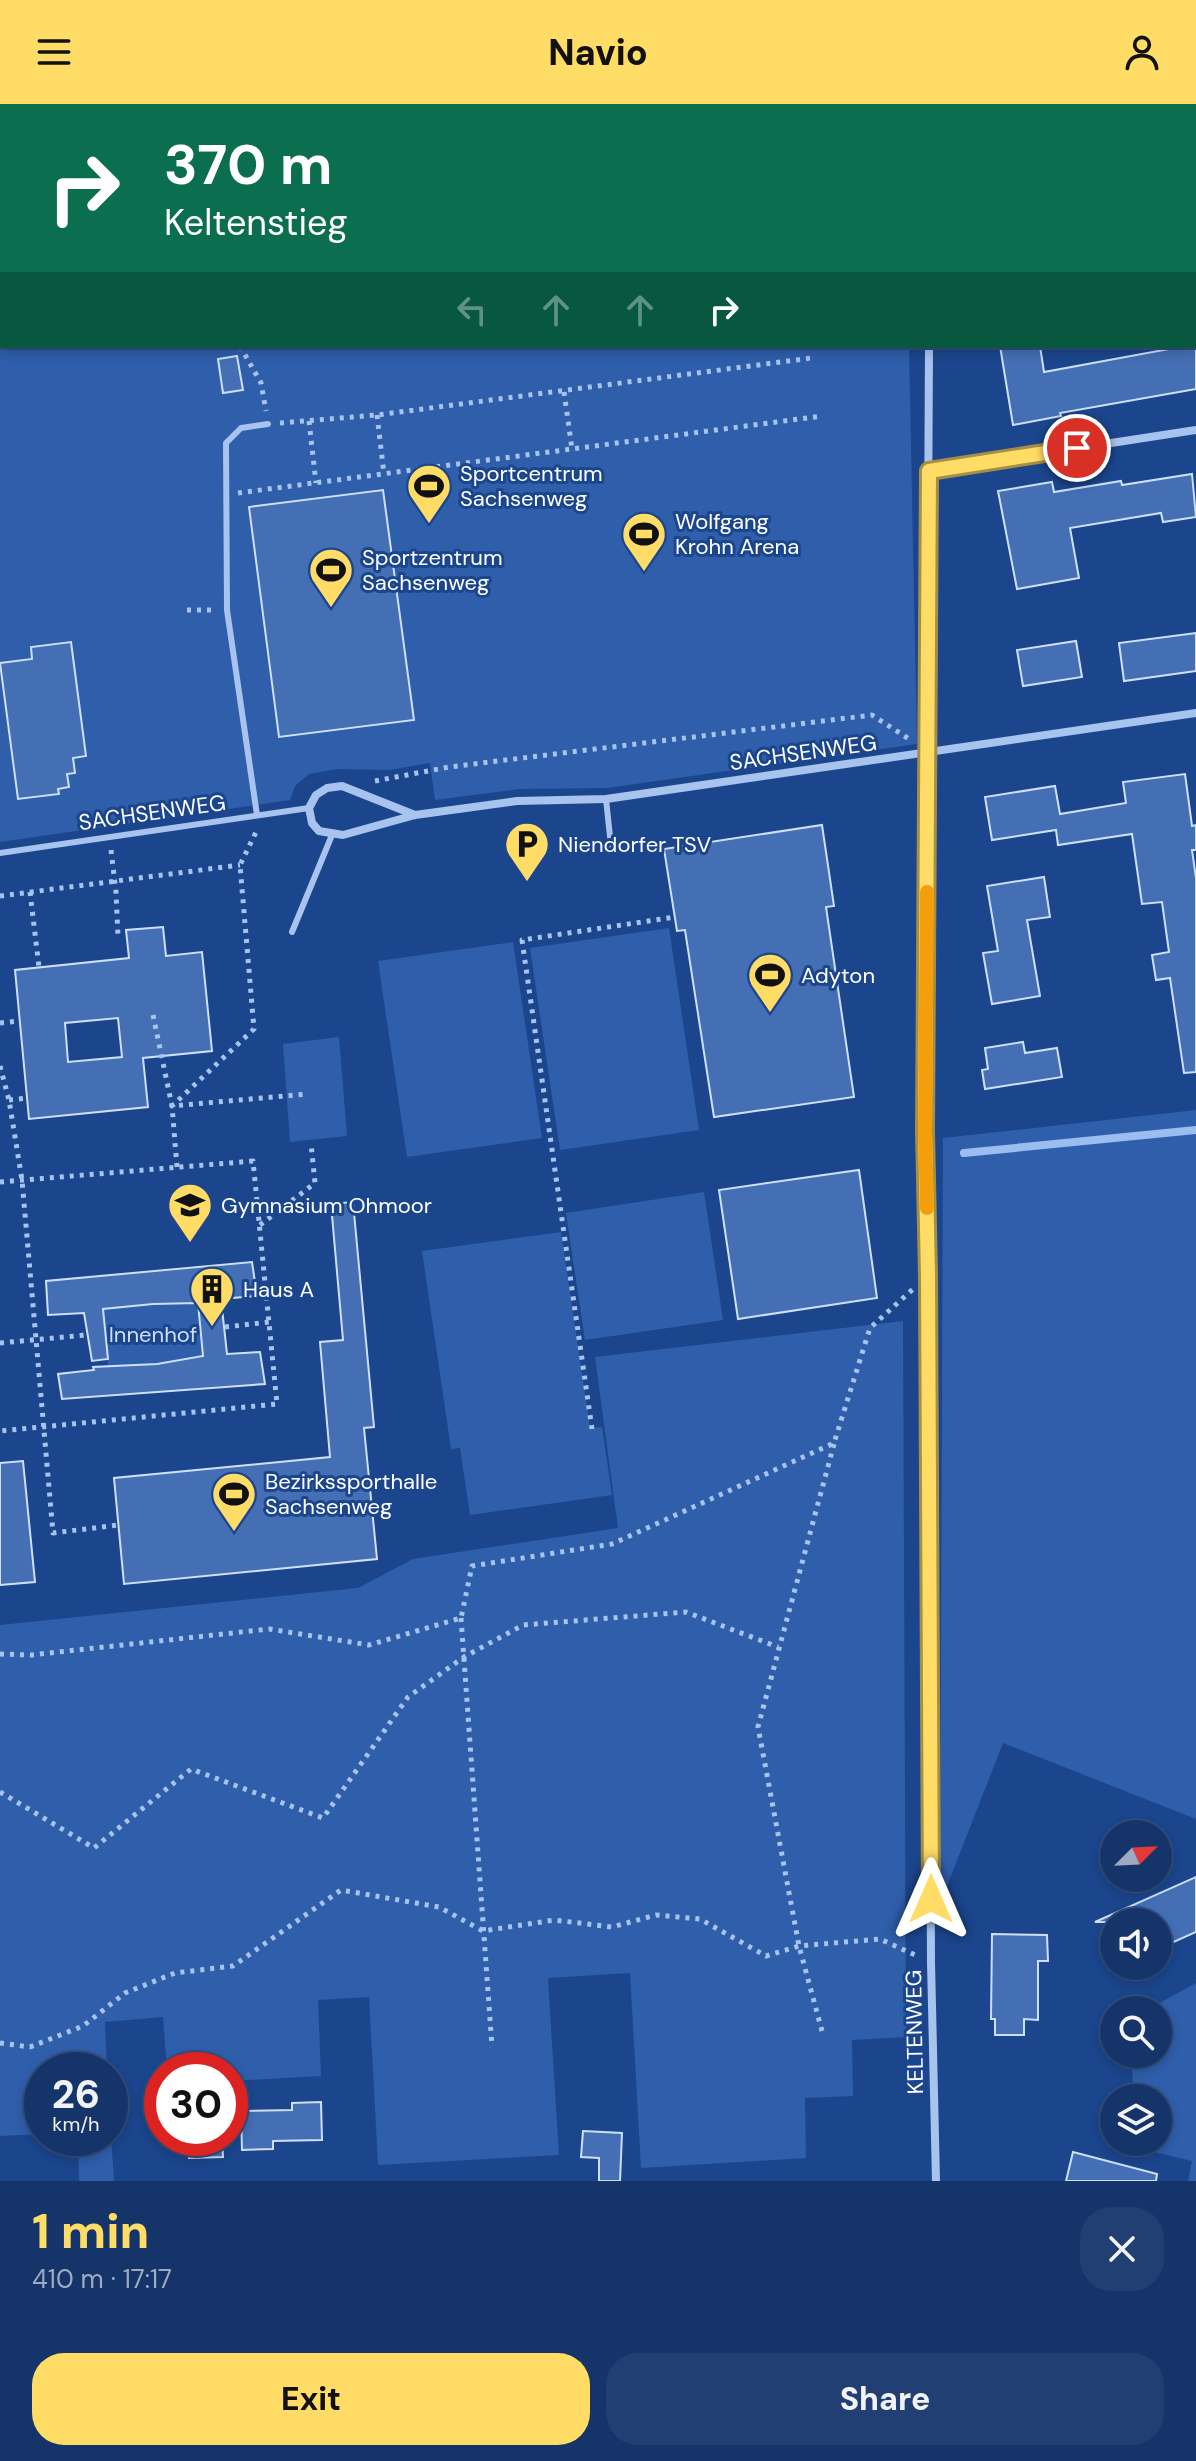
<!DOCTYPE html>
<html lang="en">
<head>
<meta charset="utf-8">
<style>
  body { margin:0; font-family:"DM Sans",sans-serif; background:#213f72; color:#f1f3f6; height:100vh; display:flex; flex-direction:column; font-size:30px; white-space:nowrap }
  * { box-sizing:border-box; margin:0 }
  p { font-size:26px; color:#9daac1 }
  .icon { flex:none; width:44px; height:44px; fill:none; stroke:currentColor; stroke-width:2; stroke-linecap:round; stroke-linejoin:round }
  .map { position:relative; height:2077px; overflow:hidden }
  .panel { display:flex; flex-direction:column; background:#14346a; flex:1 }
  .panel>* { flex:none }
  .guide { position:absolute; left:0px; top:0px; width:1196px; height:244px; box-shadow:0 4px 12px #0003,0 0 0 2px #334f7e; background:#0b6e4f; color:#fff; overflow:hidden }
  .needle { width:52px; rotate:66deg }
  .tools { position:absolute; left:1100px; top:1716px; display:grid; gap:16px }
  .tools a { display:grid; place-items:center; width:72px; height:72px; border-radius:50%; background:#14346a; box-shadow:0 4px 12px #0003,0 0 0 2px #334f7e; font-size:40px }
  .speed { position:absolute; left:24px; top:1948px; display:flex; gap:16px; font-size:40px; font-weight:700; text-align:center }
  .speed>* { display:grid; place-content:center; width:104px; height:104px; border-radius:50%; background:#14346a; box-shadow:0 4px 12px #0003,0 0 0 2px #334f7e; line-height:1 }
  .speed small { font-size:20px; font-weight:400 }
  .speed .limit { border:12px solid #d22; background:#fff; color:#111 }
  .pin { position:absolute; display:grid; place-items:center; width:68px; height:68px; color:#fff; margin:-34px; border:4px solid #fff; border-radius:50%; box-shadow:0 2px 8px #0007 }
  .me { position:absolute; width:88px; margin:-44px; rotate:0deg; stroke-linejoin:round; filter:drop-shadow(0 0 6px #0008) }
  .turn { display:flex; align-items:center; gap:28px; height:168px; padding:0 32px; font-size:36px }
  .turn .icon { width:104px; height:104px; stroke-width:2.5 }
  .turn b { display:block; font-size:56px; line-height:68px }
  .lanes { display:flex; align-items:center; height:76px; padding:0 32px; background:#0003; justify-content:center; gap:40px; direction:ltr }
  .lanes .off { opacity:.35 }
  .round { display:grid; place-items:center; flex:none; width:84px; height:84px; border-radius:32px; background:#213f72 }
  .headline { display:flex; align-items:center; justify-content:space-between; height:136px; padding:0 32px }
  h1 { font-size:48px; font-weight:800; line-height:60px; color:#fedc66 }
  .button { display:flex; gap:16px; margin-top:auto; padding:16px 32px }
  .button a { flex:1; height:92px; border-radius:32px; background:#fedc66; color:#111; font-size:32px; font-weight:800; line-height:92px; text-align:center }
  .button a+a { background:#213f72; color:#f1f3f6 }
  header { display:flex; justify-content:space-between; align-items:center; height:104px; padding:0 32px; background:#fedc66; color:#111; font-size:36px; font-weight:800 }
  .map>svg:first-child { display:block }
</style>
</head>
<body>
<header><svg class="icon" aria-label="menu" viewBox="0 0 24 24"><path d="M4 6h16M4 12h16M4 18h16"/></svg>Navio<svg class="icon" aria-label="person" viewBox="0 0 24 24"><circle cx="12" cy="8" r="4"/><path d="M4 21q1-7 8-7t8 7"/></svg></header>
<div class="map">
<svg width="1196" height="2077" viewBox="0 0 1196 2077">
  <rect width="100%" height="100%" fill="#1b468d"/>
  <g fill="#2f5eab">
    <path d="M0,0H904V2H2V242H909L917,640L607,684L520,685L435,696L430,659L389,666L337,665L309,670L295,682L290,696L0,738Z"/>
    <path d="M669,824L699,1026L560,1046L530,844Z"/>
    <path d="M513,838L542,1034L407,1053L378,857Z"/>
    <path d="M339,933L347,1032L290,1038L283,940Z"/>
    <path d="M1196,1006V1715L1003,1639L940,1800L943,1034Z"/>
    <path d="M704,1088L723,1216L585,1236L566,1109Z"/>
    <path d="M561,1128L590,1324L602,1323L612,1391L470,1411L460,1344L451,1345L422,1147Z"/>
    <path d="M198,1199L203,1252L157,1260L108,1262L103,1205L153,1200Z"/>
    <path d="M903,1217L906,1933L852,1936L853,1992L805,1994L806,2054L641,2064L630,1869L548,1874L559,2051L378,2061L369,1893L318,1896L321,1972L230,1977V1966H167L163,1913L105,1918L107,1966H42V2030L0,2032V1521L358,1484L413,1455L618,1424L595,1253Z"/>
    <path d="M1196,1879V2077H1188L1192,2057L1133,2043V2038H1158V1994H1133L1132,1950H1158V1906H1147Z"/>
    <path d="M110,2015L114,2077H79L78,2034H110Z"/>
  </g>
  <g fill="none" stroke-linecap="round" stroke-linejoin="round">
    <g stroke="#9bbdef" stroke-width="8">
      <path d="M1194,144H1196"/>
      <path d="M964,1049L1196,1026"/>
    </g>
  </g>
  <g fill="#446fb5" stroke="#cedffa" stroke-width="2" fill-rule="evenodd">
    <path d="M1196,240V285L1060,309L1061,312L1013,321L1000,242H1040L1044,268Z"/>
    <path d="M237,252L243,286L223,289L218,255Z"/>
    <path d="M1192,370L1196,413L1163,418L1161,409L1070,424L1079,474L1017,485L998,387L1052,378L1054,388L1121,377L1122,381Z"/>
    <path d="M383,386L414,616L279,633L249,403Z"/>
    <path d="M1196,529V567L1124,577L1119,539Z"/>
    <path d="M1076,537L1082,573L1023,582L1017,546Z"/>
    <path d="M71,538L86,652L73,654L75,669L67,670L69,683L58,685L59,690L18,695L0,559L32,555L31,543Z"/>
    <path d="M1185,670L1192,722L1196,721V746H1192L1196,774V968L1184,969L1170,874L1156,876L1152,851L1169,848L1162,798L1142,800L1132,730L1058,741L1056,726L992,736L985,693L1055,682L1060,710L1126,699L1123,678Z"/>
    <path d="M822,721L834,802L826,803L854,993L714,1013L685,826L677,827L664,745Z"/>
    <path d="M1044,773L1050,813L1027,816L1040,892L992,900L983,849L998,847L987,782Z"/>
    <path d="M163,823L166,852L202,848L212,947L143,954L148,1003L29,1015L15,866L129,854L126,826ZM118,914L122,953L68,958L65,919Z"/>
    <path d="M1023,938L1025,949L1057,944L1062,973L985,985L982,966L988,965L985,944Z"/>
    <path d="M859,1066L877,1194L738,1215L719,1086Z"/>
    <path d="M353,1098L374,1323L364,1324L377,1455L124,1480L114,1374L330,1353L320,1238L343,1236L331,1100Z"/>
    <path d="M252,1158L257,1192L221,1195L227,1250L260,1248L265,1280L62,1295L58,1270L94,1266L93,1263L157,1260L203,1252L198,1199L153,1200L103,1205L108,1255L92,1257L84,1209L48,1211L46,1177Z"/>
    <path d="M23,1357L35,1478L0,1481V1359Z"/>
    <path d="M1196,1773V1828L1158,1845V1818H1095Z"/>
    <path d="M992,1830L1047,1831L1048,1857H1038V1916L1024,1915V1931H995V1915H991Z"/>
    <path d="M321,1998L322,2036L273,2037V2045L242,2046L241,2007L292,2006V1999Z"/>
    <path d="M583,2027L622,2029L620,2077H599V2054L581,2053Z"/>
    <path d="M188,2034H222L223,2053L189,2054Z"/>
    <path d="M1073,2048L1157,2070L1156,2077H1066Z"/>
  </g>
  <g fill="none" stroke-linecap="round" stroke-linejoin="round">
    <g stroke="#a8c3ed" stroke-width="5" stroke-dasharray="4 6" stroke-linecap="butt">
      <path d="M184,0L185,2"/>
      <path d="M240,242L261,279L266,307"/>
      <path d="M564,288L572,345"/>
      <path d="M377,311L384,370"/>
      <path d="M309,317L316,379"/>
      <path d="M280,319L377,311L811,254"/>
      <path d="M238,389L822,312"/>
      <path d="M187,506H214"/>
      <path d="M375,677L449,663L872,611L909,635"/>
      <path d="M111,746L116,788L118,833"/>
      <path d="M30,788L39,863"/>
      <path d="M0,792L240,761"/>
      <path d="M153,911L172,1002L307,990"/>
      <path d="M0,919L19,917"/>
      <path d="M0,962L9,996L22,1076L53,1429L118,1421"/>
      <path d="M9,996L28,994"/>
      <path d="M177,1063L172,1002L254,925L240,761L258,724"/>
      <path d="M0,1078L253,1057L277,1300L0,1327"/>
      <path d="M260,1121L315,1079L311,1040"/>
      <path d="M225,1223L269,1218"/>
      <path d="M0,1239L86,1231"/>
      <path d="M592,1325L522,836L675,813"/>
      <path d="M461,1514L492,1943"/>
      <path d="M0,1550L31,1551L269,1525L369,1541L461,1514L472,1462L612,1440L834,1339L870,1224L913,1185"/>
      <path d="M0,1688L94,1744L191,1665L323,1714L408,1593L464,1553L523,1521L686,1508L778,1543"/>
      <path d="M822,1927L799,1842L758,1623L834,1340"/>
      <path d="M0,1939L30,1943L83,1922L125,1889L175,1869L233,1862L341,1786L439,1803L483,1827L554,1816L612,1823L656,1811L700,1815L766,1852L799,1842L880,1835L915,1851"/>
    </g>
    <g stroke="#a8c3ed" stroke-width="6">
      <path d="M606,695L611,742"/>
      <path d="M257,711L227,506L226,339L241,324L268,320"/>
      <path d="M0,749L309,704"/>
      <path d="M292,828L332,731"/>
    </g>
    <g stroke="#a8c3ed" stroke-width="8">
      <path d="M930,2V0"/>
      <path d="M929,242L925,1027L928,1171L931,1858L936,2077"/>
      <path d="M929,367L1196,326"/>
      <path d="M415,711L342,682L327,684L316,691L309,704L312,719L319,727L343,731L415,711L517,697L606,695L1196,609"/>
    </g>
  </g>
  <g fill="none" stroke-linecap="round" stroke-linejoin="round">
    <g stroke="#a58f42" stroke-width="20">
      <path id="route" d="M931,1795L928,1171L925,1027L929,367L1077,344"/>
    </g>
    <use href="#route" stroke="#fedc66" stroke-width="14"/>
    <path stroke="#f59e0b" stroke-width="14" d="M927,788L925,1027L927,1104"/>
  </g>
  <defs>
    <g id="stadium-pin" transform="scale(2.3)"><path d="M0 17L-7.5 6A9.5 9.5 0 1 1 7.5 6Z" fill="#fedc66" stroke="#1b468d"/><path d="M0-5a6.5 5 0 1 0 0 10a6.5 5 0 1 0 0-10ZM-3.5-1.8h7v3.6h-7Z" fill="#111"/></g>
    <g id="parking-pin" transform="scale(2.3)"><path d="M0 17L-7.5 6A9.5 9.5 0 1 1 7.5 6Z" fill="#fedc66" stroke="#1b468d"/><path d="M-3.5-5.5H1a3.5 3.5 0 0 1 0 7H-1V5.5H-3.5ZM-1-3.4V-.6H.8a1.4 1.4 0 0 0 0-2.8Z" fill="#111"/></g>
    <g id="school-pin" transform="scale(2.3)"><path d="M0 17L-7.5 6A9.5 9.5 0 1 1 7.5 6Z" fill="#fedc66" stroke="#1b468d"/><path d="M0-5L7-2L0 1L-7-2ZM-4 1L0 2.5L4 1V4Q0 6-4 4Z" fill="#111"/></g>
    <g id="building-pin" transform="scale(2.3)"><path d="M0 17L-7.5 6A9.5 9.5 0 1 1 7.5 6Z" fill="#fedc66" stroke="#1b468d"/><path d="M-4-6H4V6H1V3H-1V6H-4ZM-2.5-4.3h1.7v1.8h-1.7ZM.8-4.3h1.7v1.8H.8ZM-2.5-1h1.7V.8h-1.7ZM.8-1h1.7V.8H.8Z" fill="#111"/></g>
  </defs>
  <g fill-rule="evenodd">
    <use href="#stadium-pin" x="429" y="382"/>
    <use href="#stadium-pin" x="644" y="430"/>
    <use href="#stadium-pin" x="331" y="466"/>
    <use href="#parking-pin" x="527" y="740"/>
    <use href="#stadium-pin" x="770" y="871"/>
    <use href="#school-pin" x="190" y="1101"/>
    <use href="#building-pin" x="212" y="1185"/>
    <use href="#stadium-pin" x="234" y="1390"/>
  </g>
  <g text-anchor="middle" stroke-width="6" stroke-linejoin="round" paint-order="stroke">
    <g font-size="22" fill="#fff" stroke="#1b468d" text-anchor="start">
      <text x="460" y="377">Sportcentrum<tspan x="460" dy="25">Sachsenweg</tspan></text>
      <text x="675" y="425">Wolfgang<tspan x="675" dy="25">Krohn Arena</tspan></text>
      <text x="362" y="461">Sportzentrum<tspan x="362" dy="25">Sachsenweg</tspan></text>
      <text x="558" y="748">Niendorfer TSV</text>
      <text x="801" y="879">Adyton</text>
      <text x="221" y="1109">Gymnasium Ohmoor</text>
      <text x="243" y="1193">Haus A</text>
      <text x="265" y="1385">Bezirkssporthalle<tspan x="265" dy="25">Sachsenweg</tspan></text>
    </g>
    <g font-size="22" fill="#fff" stroke="#1b468d">
      <text transform="translate(803 648) rotate(-8)" y="8">SACHSENWEG</text>
      <text transform="translate(152 708) rotate(-8)" y="8">SACHSENWEG</text>
      <text transform="translate(914 1928) rotate(-91)" y="8">KELTENWEG</text>
    </g>
    <g font-size="22" fill="#cedffa" stroke="#1b468d">
      <text x="153" y="1238">Innenhof</text>
    </g>
  </g>
</svg>
<div class="tools">
<a><svg class="needle" viewBox="-14 -14 28 28"><path d="M0-13l5 13h-10z" fill="#e53935"/><path d="M0 13l5-13h-10z" fill="#9daac1"/></svg></a>
<a><svg class="icon" aria-label="sound" viewBox="0 0 24 24"><path d="M4 9h4l5-4v14l-5-4H4zM17 9q2 3 0 6"/></svg></a>
<a><svg class="icon" aria-label="search" viewBox="0 0 24 24"><circle cx="10" cy="10" r="6"/><path d="M15 15l6 6"/></svg></a>
<a><svg class="icon" aria-label="layers" viewBox="0 0 24 24"><path d="M12 4l9 5-9 5-9-5zM3 14l9 5 9-5"/></svg></a>
</div>
<div class="speed"><div>26<small>km/h</small></div><div class="limit">30</div></div>
<div class="pin" style="left:1077px;top:344px;background:#d93025"><svg class="icon" aria-label="arrive" viewBox="0 0 24 24"><path d="M6 21V4h12l-3 4 3 4H6"/></svg></div>
<svg class="me" style="left:931px;top:1795px" viewBox="-20 -20 40 40"><path d="M0-17L14 15 0 8-14 15z" fill="#fedc66" stroke="#fff" stroke-width="4"/></svg>
<div class="guide">
<div class="turn"><svg class="icon" aria-label="right" viewBox="0 0 24 24"><path d="M7 20v-9h11M14 6l5 5-5 5"/></svg><div><b>370 m</b>Keltenstieg</div></div>
<div class="lanes"><svg class="icon off" aria-label="left" viewBox="0 0 24 24"><path d="M17 20v-9H6M10 6l-5 5 5 5"/></svg><svg class="icon off" aria-label="ahead" viewBox="0 0 24 24"><path d="M12 20V5M6 11l6-6 6 6"/></svg><svg class="icon off" aria-label="ahead" viewBox="0 0 24 24"><path d="M12 20V5M6 11l6-6 6 6"/></svg><svg class="icon" aria-label="right" viewBox="0 0 24 24"><path d="M7 20v-9h11M14 6l5 5-5 5"/></svg></div>
</div>
</div>
<section class="panel">
<div class="headline"><div><h1>1 min</h1><p>410 m · 17:17</p></div><a class="round"><svg class="icon" aria-label="close" viewBox="0 0 24 24"><path d="M6 6l12 12M18 6L6 18"/></svg></a></div>
<div class="button"><a>Exit</a><a>Share</a></div>
</section>
</body>
</html>
